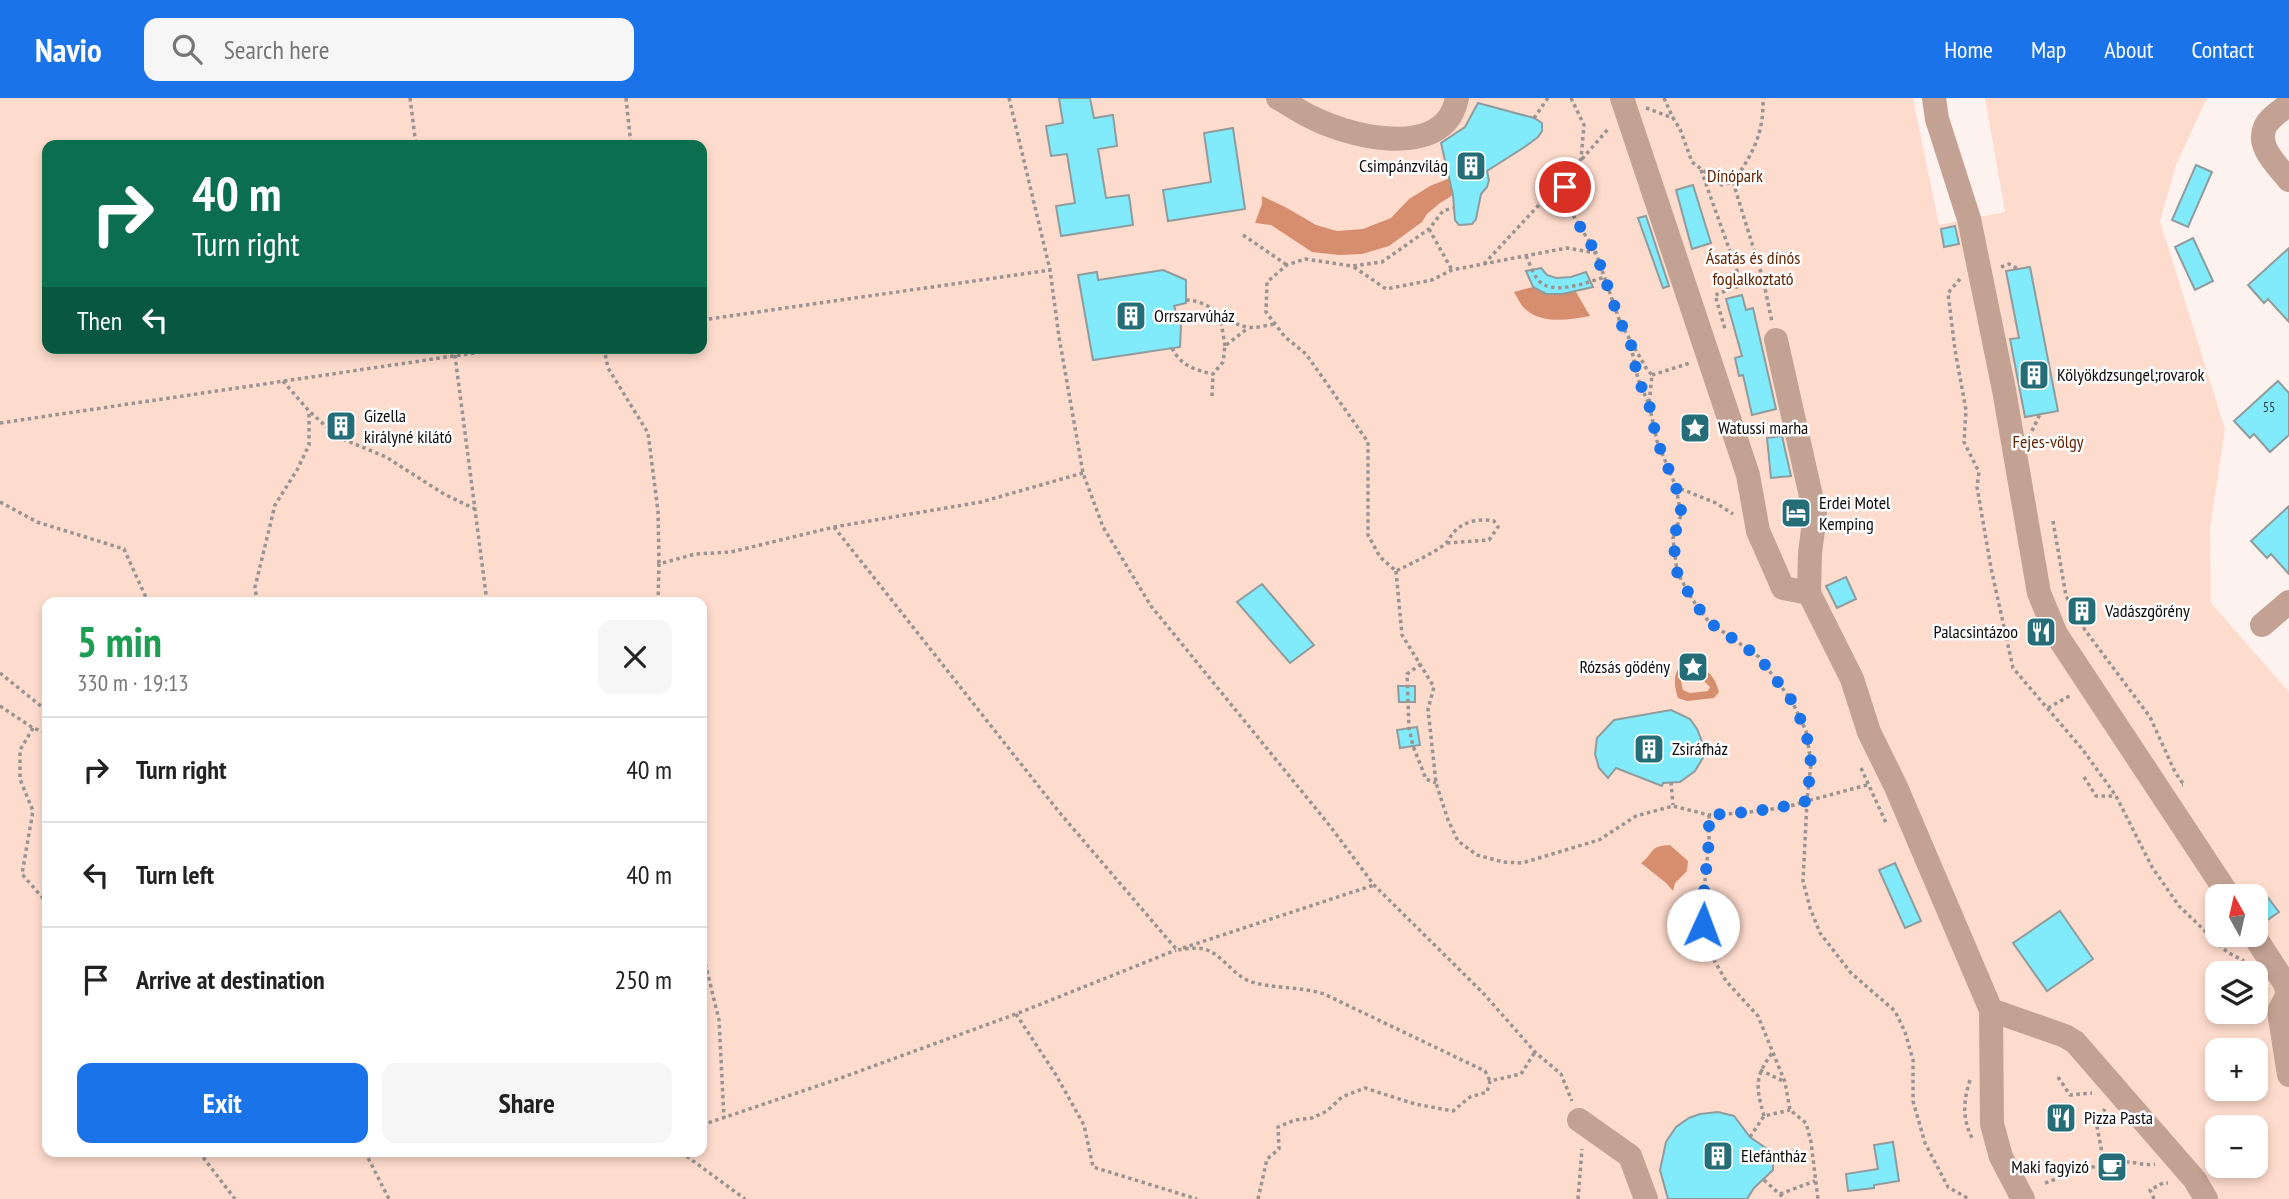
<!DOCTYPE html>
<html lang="en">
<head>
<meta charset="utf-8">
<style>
  body { margin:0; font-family:"PT Sans Narrow",sans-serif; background:#f6f6f6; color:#222; height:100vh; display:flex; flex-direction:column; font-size:26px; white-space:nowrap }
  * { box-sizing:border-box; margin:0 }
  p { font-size:23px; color:#767676 }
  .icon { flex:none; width:38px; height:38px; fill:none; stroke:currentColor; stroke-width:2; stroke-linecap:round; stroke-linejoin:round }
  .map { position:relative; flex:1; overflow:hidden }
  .sheet { position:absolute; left:42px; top:499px; width:665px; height:560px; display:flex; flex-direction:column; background:#fff; border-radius:14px; box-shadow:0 4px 10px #0003 }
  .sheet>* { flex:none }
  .hud { position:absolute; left:42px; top:42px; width:665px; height:214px; border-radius:14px; box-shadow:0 4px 10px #0003; background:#0b6e4f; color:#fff; overflow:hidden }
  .needle { width:46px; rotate:352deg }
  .tools { position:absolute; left:2205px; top:786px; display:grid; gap:14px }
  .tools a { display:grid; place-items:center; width:63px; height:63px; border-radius:14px; background:#fff; box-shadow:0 4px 10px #0003; font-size:35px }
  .pin { position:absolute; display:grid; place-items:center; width:60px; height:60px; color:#fff; margin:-30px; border:4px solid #fff; border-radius:50%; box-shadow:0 2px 7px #0007 }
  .me { position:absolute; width:77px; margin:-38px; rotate:2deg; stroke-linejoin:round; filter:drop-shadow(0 0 5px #0008) }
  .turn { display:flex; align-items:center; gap:24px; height:147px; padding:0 35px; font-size:32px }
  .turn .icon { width:91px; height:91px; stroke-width:2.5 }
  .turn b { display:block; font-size:49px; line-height:60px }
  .then { display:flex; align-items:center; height:66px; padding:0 35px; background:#0003; gap:14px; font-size:26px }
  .round { display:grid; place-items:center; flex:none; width:74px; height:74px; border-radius:14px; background:#f6f6f6 }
  .headline { display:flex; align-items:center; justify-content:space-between; height:119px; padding:0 35px }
  h1 { font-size:42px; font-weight:700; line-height:52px; color:#1e9e55 }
  .action { display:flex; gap:14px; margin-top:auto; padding:14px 35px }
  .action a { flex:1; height:80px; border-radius:14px; background:#1a73e8; color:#fff; font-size:28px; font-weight:700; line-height:80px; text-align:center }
  .action a+a { background:#f6f6f6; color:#222 }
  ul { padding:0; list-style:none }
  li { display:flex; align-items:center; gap:21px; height:105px; padding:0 35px; border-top:2px solid #e0e0e0 }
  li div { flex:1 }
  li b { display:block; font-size:26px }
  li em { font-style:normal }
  header { display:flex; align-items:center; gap:42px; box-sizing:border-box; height:98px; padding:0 35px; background:#1a73e8; color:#fff }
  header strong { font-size:33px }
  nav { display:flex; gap:38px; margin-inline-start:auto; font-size:24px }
  .search { width:490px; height:63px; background:#f6f6f6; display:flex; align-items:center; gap:18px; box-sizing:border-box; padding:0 24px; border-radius:14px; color:#767676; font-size:26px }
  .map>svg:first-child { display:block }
</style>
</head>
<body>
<header>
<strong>Navio</strong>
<div class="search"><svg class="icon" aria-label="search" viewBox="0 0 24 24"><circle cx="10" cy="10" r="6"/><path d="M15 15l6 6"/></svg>Search here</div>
<nav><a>Home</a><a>Map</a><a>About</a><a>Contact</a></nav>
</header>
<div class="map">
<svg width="2289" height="1101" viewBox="0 0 2289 1101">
  <rect width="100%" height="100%" fill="#fdf2ee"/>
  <path fill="#fedccd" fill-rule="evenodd" d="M0,0H1913L1939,127L2005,114L1985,0H2207L2176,67L2160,123L2225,331L2210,430L2211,505L2289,594V1101H0ZM47,47H702V250H47ZM47,504H702V1054H47ZM2217,798H2256V836H2217ZM2217,875H2256V914H2217ZM2217,952H2256V990H2217ZM2217,1029H2256V1068H2217Z"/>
  <g fill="#d68e6e" fill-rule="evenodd">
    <path d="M1450,80L1453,97L1440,105L1427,116L1422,124L1389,148L1362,156L1339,157L1312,154L1271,127L1255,125L1262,106V98L1287,110L1316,127L1337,133L1363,131L1391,120L1409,101L1430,88Z"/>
    <path d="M1533,189L1546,196L1576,194L1590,218C1569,222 1540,227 1523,209C1520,205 1517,199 1514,194Z"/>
    <path d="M1684,565C1703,566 1714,575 1719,594L1714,600L1687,603L1678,600C1674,587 1672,574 1684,565ZM1692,571L1710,589L1708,593L1690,595L1683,592L1681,583L1686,574Z"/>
    <path d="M1670,747L1688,763L1687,773L1675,785L1673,793L1666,785L1641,765C1655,755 1648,748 1670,747Z"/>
  </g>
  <g fill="#82ebfb" stroke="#909b9d" stroke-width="2">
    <path d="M1059,0H1090L1094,20L1113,17L1117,48L1098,51L1106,100L1129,97L1133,127L1061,138L1056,108L1075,105L1067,56L1051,58L1046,28L1063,25Z"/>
    <path d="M1478,5L1534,20L1542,25V33L1538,39L1526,48L1487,73L1489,82L1487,89L1481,96L1476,121L1472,126L1459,127L1455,122L1453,97L1441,45L1465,29Z"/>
    <path d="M1233,30L1245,111L1168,123L1163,92L1211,84L1204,35Z"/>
    <path d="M2196,67L2212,74L2188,129L2172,122Z"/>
    <path d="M1693,87L1711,145L1692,151L1676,92Z"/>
    <path d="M1646,118L1669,188L1663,190L1638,120Z"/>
    <path d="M1955,128L1959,146L1944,149L1941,131Z"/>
    <path d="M2193,140L2213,183L2195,192L2175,149Z"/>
    <path d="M2289,150V224L2268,201L2264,205L2248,187Z"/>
    <path d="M2030,169L2058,313L2025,319L2010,241L2019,240L2006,173Z"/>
    <path d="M1541,170L1547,177L1556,180L1571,179L1586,174L1593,189L1562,196H1546L1533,189L1526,173Z"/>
    <path d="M1163,172L1186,182V205L1174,208L1181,228L1180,249L1093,262L1078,177L1097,174L1098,182Z"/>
    <path d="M1742,197L1746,212L1753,210L1776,311L1752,317L1743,277L1739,278L1735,260L1742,258L1726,201Z"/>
    <path d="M2278,283L2289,295V337L2270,354L2254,336L2250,340L2234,323Z"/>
    <circle cx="341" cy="327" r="10"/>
    <path d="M1782,338L1791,378L1771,380L1767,340Z"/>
    <path d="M2289,408V476L2271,456L2267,460L2251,443Z"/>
    <path d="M1846,479L1856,501L1837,510L1826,488Z"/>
    <path d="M1262,486L1314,547L1290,565L1237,504Z"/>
    <path d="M1398,588H1415V604H1399Z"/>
    <path d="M1671,612L1690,621L1697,631L1703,646L1704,658L1695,673L1680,684L1663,685L1662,688L1616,670L1608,680L1599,670L1595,656L1597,640L1614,622Z"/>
    <path d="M1417,629L1420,647L1400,650L1397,632Z"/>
    <path d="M1895,765L1921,823L1905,830L1879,772Z"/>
    <path d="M2266,797L2279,814L2266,823L2256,807V804Z"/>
    <path d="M2060,813L2093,861L2047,893L2013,845Z"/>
    <path d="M1718,1014L1734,1018L1750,1039L1770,1053L1773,1059V1072L1754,1090L1747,1101H1668L1660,1072L1666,1044L1676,1029L1689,1020L1700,1016Z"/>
    <path d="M1893,1044L1899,1083L1874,1087V1090L1848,1093L1846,1076L1878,1071L1874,1047Z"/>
  </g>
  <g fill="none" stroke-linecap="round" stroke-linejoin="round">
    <g stroke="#9a9390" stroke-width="3.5" stroke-dasharray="3.5 3.5" stroke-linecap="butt">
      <path d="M410,0L416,47"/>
      <path d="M626,0L631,47"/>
      <path d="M1009,0L1050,172L1059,239L1083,375L1103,429L1151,508L1330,728L1374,787L1484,896L1535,954L1561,976L1572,1003"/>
      <path d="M1571,0L1584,27L1581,61L1565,89L1570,112L1596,155L1620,224L1646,270L1652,277L1649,306L1657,343L1676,389L1716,405L1733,416"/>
      <path d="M1664,0L1673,20"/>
      <path d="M1646,10L1673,20L1680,31L1692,64L1722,87L1733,84C1753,56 1764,35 1763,0"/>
      <path d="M1534,20L1548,0"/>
      <path d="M1582,61L1609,30"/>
      <path d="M1701,72L1742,187L1715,197L1725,231"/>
      <path d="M1733,84L1763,181L1772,224"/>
      <path d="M1429,131L1452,172"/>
      <path d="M1243,137L1287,167"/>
      <path d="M1526,158C1530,166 1533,176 1539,183C1553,198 1588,184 1605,179"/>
      <path d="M1484,166L1577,66"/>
      <path d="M1354,169L1386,191L1432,182L1452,172L1535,156L1567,150L1596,155"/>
      <path d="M2001,169L2009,166L2018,171"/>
      <path d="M1960,181L1948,195L1955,252L1966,312L1964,344L1979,374L1977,389L1991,470L2013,570L2083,652L2116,698L2152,769L2179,808L2227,854L2244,863"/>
      <path d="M1742,187L1763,181"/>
      <path d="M1186,202C1213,203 1222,224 1247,229C1255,231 1266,227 1275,226"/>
      <path d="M1220,217L1225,248"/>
      <path d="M702,222L1050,172"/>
      <path d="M1631,248L1638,281L1648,304"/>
      <path d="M454,250L487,504"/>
      <path d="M604,250L608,270L648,335L658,413L659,466"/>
      <path d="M1172,250C1181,268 1195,272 1213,276L1223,264L1225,248L1248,230"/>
      <path d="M1652,277L1690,265"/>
      <path d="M283,283L309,313L338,339L386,359L444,396L475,411"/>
      <path d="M1212,298L1213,276"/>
      <path d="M0,325L508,250"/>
      <path d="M2032,333L2040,316"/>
      <path d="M0,404L37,424L124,451L148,504"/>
      <path d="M2053,423L2066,498L2085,532L2150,619L2175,674L2184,687H2182"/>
      <path d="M834,429L1059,714L1177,852C1185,851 1196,849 1204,851C1222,856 1232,876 1249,883C1271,891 1299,888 1324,896L1485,973L1490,983"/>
      <path d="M1447,445L1489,442L1498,429L1494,423C1482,420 1463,423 1454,434C1450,438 1449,443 1444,447C1430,457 1412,465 1396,473L1380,459L1368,437V344L1306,256L1285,239L1266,214L1267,184L1287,167L1305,161L1352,168L1382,164L1429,131L1443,113L1453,110"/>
      <path d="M1396,473L1402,537L1434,589L1428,611L1436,685L1448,722L1458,743L1477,757L1503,764L1522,765L1599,742L1636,718L1673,708L1709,717L1742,715L1787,709L1807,703L1811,665L1806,633L1792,603L1759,559L1709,524L1692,501L1677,474L1673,440L1681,417L1676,389"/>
      <path d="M257,504L255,489L275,407L297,372L309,347V313"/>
      <path d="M658,504L659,466L695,456L731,454L834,429L981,404L1083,375"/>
      <path d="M1421,566L1407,576L1409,630L1413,648L1426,681L1436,685"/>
      <path d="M0,575L47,613"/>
      <path d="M0,608L33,630L47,635"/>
      <path d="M2048,610L2071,597"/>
      <path d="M33,630L20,652V681L33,713L22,776L47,805"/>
      <path d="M1861,670L1887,727"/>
      <path d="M2084,679L2096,698H2116"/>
      <path d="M1671,684L1673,707"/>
      <path d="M1867,687L1807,703L1803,783L1810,810L1820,835L1851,875L1895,913L1905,934L1913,962V1003L1925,1045L1948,1089L1969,1101"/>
      <path d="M1709,717V743L1702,813L1705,846L1726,883L1758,918L1785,984L1790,1012L1806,1025L1811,1044L1818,1101"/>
      <path d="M1183,850L1374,787"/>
      <path d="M702,852L719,922L724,1020"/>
      <path d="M1016,916L1056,977L1084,1027L1093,1069L1197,1101"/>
      <path d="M1760,972L1783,983"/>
      <path d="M2058,979L2070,997L2092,995"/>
      <path d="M1970,982C1963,1004 1962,1021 1973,1042"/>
      <path d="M1764,1018C1756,989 1754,980 1772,955"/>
      <path d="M702,1027L838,981L1016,916L1176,852"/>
      <path d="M1750,1039L1764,1018L1790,1012"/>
      <path d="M199,1054L235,1101"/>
      <path d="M365,1054L389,1101"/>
      <path d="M681,1054L745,1101"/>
      <path d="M2104,1066L2096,1023L2105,1011"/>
      <path d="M1764,1082L1785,1101"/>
      <path d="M2045,1085C2070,1076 2095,1066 2122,1064C2133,1063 2142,1068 2155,1066"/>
      <path d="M1780,1096L1815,1083"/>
      <path d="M1258,1101L1267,1061L1279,1051L1278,1029L1295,1022L1312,1020L1327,1013L1342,999L1365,990L1415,1006L1453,1013L1470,999L1487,994L1490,983L1521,976L1535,954"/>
      <path d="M1578,1101L1582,1051"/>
      <path d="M2154,1101L2150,1092L2163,1085H2168"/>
    </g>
    <g stroke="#c3a293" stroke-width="24">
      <path d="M1278,0C1289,6 1300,14 1311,19C1346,37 1428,59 1452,15C1454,11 1456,5 1457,0"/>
      <path d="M1622,0L1748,377L1758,433L1783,490L1809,495L1852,581L1869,634L1896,689L1991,912L1992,1026L2001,1059L2023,1101"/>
      <path d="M1934,0L1937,21L1969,121L2004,292L2039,495L2056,536L2229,798"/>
      <path d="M2289,6C2282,12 2269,20 2265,29C2256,49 2278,68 2289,82"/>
      <path d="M1776,242L1815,416L1810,455L1809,495"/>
      <path d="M2262,527L2289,504"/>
      <path d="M2253,836L2284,884L2289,897"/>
      <path d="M2288,896L2279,913L2289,977"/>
      <path d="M1991,912L2065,938L2075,944L2195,1082L2206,1101"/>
      <path d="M1579,1022L1630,1058L1646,1101"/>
    </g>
  </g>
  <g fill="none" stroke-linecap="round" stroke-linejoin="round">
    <path stroke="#1a73e8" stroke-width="12" stroke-dasharray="0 21.6" d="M1565,89L1570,112L1596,155L1620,224L1630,242L1638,281L1649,306L1657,343L1676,389L1682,417L1673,440L1677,474L1692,501L1709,524L1759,559L1792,603L1806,633L1811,665L1807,703C1775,712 1742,715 1709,717V743L1702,813L1703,827"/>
  </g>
  <defs>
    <g id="building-square" transform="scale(1.575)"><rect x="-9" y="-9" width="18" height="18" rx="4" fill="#256e78" stroke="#fff"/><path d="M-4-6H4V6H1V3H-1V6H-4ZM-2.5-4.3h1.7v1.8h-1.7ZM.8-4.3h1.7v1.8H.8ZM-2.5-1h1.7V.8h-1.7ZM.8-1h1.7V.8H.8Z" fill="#fff"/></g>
    <g id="sight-square" transform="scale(1.575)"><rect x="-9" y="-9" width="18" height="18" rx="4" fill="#256e78" stroke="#fff"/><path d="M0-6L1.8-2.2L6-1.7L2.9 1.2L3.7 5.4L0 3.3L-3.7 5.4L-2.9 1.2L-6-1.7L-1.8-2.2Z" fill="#fff"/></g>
    <g id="hotel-square" transform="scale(1.575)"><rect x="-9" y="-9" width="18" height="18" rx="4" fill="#256e78" stroke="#fff"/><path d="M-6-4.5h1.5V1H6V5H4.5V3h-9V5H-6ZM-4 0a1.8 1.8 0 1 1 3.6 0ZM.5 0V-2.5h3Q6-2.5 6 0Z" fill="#fff"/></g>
    <g id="restaurant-square" transform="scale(1.575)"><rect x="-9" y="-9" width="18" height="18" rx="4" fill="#256e78" stroke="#fff"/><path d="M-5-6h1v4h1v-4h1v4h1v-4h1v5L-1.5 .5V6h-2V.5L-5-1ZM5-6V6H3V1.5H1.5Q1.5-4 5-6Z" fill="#fff"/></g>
    <g id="cafe-square" transform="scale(1.575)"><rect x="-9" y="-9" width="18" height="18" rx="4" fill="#256e78" stroke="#fff"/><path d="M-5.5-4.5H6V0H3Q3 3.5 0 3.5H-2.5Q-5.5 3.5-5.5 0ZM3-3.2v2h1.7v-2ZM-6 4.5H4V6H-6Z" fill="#fff"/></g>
  </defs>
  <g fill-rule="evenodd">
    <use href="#building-square" x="1471" y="68"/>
    <use href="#building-square" x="1131" y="218"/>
    <use href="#building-square" x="2034" y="277"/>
    <use href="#building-square" x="341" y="328"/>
    <use href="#sight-square" x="1695" y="330"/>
    <use href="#hotel-square" x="1796" y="415"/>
    <use href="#building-square" x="2082" y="513"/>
    <use href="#restaurant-square" x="2041" y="534"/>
    <use href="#sight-square" x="1693" y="569"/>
    <use href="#building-square" x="1649" y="651"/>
    <use href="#restaurant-square" x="2061" y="1020"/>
    <use href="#building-square" x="1718" y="1058"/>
    <use href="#cafe-square" x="2112" y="1069"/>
  </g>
  <g text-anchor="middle" stroke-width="5" stroke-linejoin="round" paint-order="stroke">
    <g font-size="14" fill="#2b4346">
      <text x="2269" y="314">55</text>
    </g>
    <g font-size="18" fill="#0e0b0a" stroke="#fff" text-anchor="start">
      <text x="1448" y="74" text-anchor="end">Csimpánzvilág</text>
      <text x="1154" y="224">Orrszarvúház</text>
      <text x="2057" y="283">Kölyökdzsungel;rovarok</text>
      <text x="364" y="324">Gizella<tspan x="364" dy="21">királyné kilátó</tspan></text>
      <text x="1718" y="336">Watussi marha</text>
      <text x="1819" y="411">Erdei Motel<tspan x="1819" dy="21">Kemping</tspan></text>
      <text x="2105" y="519">Vadászgörény</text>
      <text x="2018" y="540" text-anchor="end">Palacsintázoo</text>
      <text x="1670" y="575" text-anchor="end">Rózsás gödény</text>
      <text x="1672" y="657">Zsiráfház</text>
      <text x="2084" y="1026">Pizza Pasta</text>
      <text x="1741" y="1064">Elefántház</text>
      <text x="2089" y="1075" text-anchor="end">Maki fagyizó</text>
    </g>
    <g font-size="18" fill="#642300" stroke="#fff">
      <text x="1735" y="84">Dínópark</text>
      <text x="1753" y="166">Ásatás és dínós<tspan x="1753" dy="21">foglalkoztató</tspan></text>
      <text x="2048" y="350">Fejes-völgy</text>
    </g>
  </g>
</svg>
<div class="tools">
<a><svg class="needle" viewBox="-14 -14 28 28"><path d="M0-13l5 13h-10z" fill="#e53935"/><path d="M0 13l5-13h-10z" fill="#767676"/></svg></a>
<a><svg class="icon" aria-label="layers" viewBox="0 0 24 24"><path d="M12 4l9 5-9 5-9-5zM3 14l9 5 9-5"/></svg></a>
<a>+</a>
<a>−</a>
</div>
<div class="pin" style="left:1565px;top:89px;background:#d93025"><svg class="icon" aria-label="arrive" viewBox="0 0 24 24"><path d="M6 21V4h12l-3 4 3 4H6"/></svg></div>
<svg class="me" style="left:1703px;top:827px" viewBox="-20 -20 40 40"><circle r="19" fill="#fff"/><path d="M0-13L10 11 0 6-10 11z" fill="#1a73e8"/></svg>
<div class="hud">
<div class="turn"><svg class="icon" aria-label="right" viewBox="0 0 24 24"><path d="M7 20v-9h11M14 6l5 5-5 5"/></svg><div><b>40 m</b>Turn right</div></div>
<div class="then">Then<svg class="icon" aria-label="left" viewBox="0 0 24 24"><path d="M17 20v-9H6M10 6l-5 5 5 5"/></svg></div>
</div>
<section class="sheet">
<div class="headline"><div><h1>5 min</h1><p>330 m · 19:13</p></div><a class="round"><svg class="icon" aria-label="close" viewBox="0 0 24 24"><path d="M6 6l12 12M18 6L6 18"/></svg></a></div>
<ul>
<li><svg class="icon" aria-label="right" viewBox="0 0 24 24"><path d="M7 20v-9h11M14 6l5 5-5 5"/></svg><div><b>Turn right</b></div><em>40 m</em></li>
<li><svg class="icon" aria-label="left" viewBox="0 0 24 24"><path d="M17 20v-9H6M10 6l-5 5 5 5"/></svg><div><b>Turn left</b></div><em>40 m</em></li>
<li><svg class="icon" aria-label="arrive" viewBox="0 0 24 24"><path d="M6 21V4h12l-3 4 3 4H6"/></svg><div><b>Arrive at destination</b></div><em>250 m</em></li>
</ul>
<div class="action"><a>Exit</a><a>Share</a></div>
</section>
</div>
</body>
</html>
